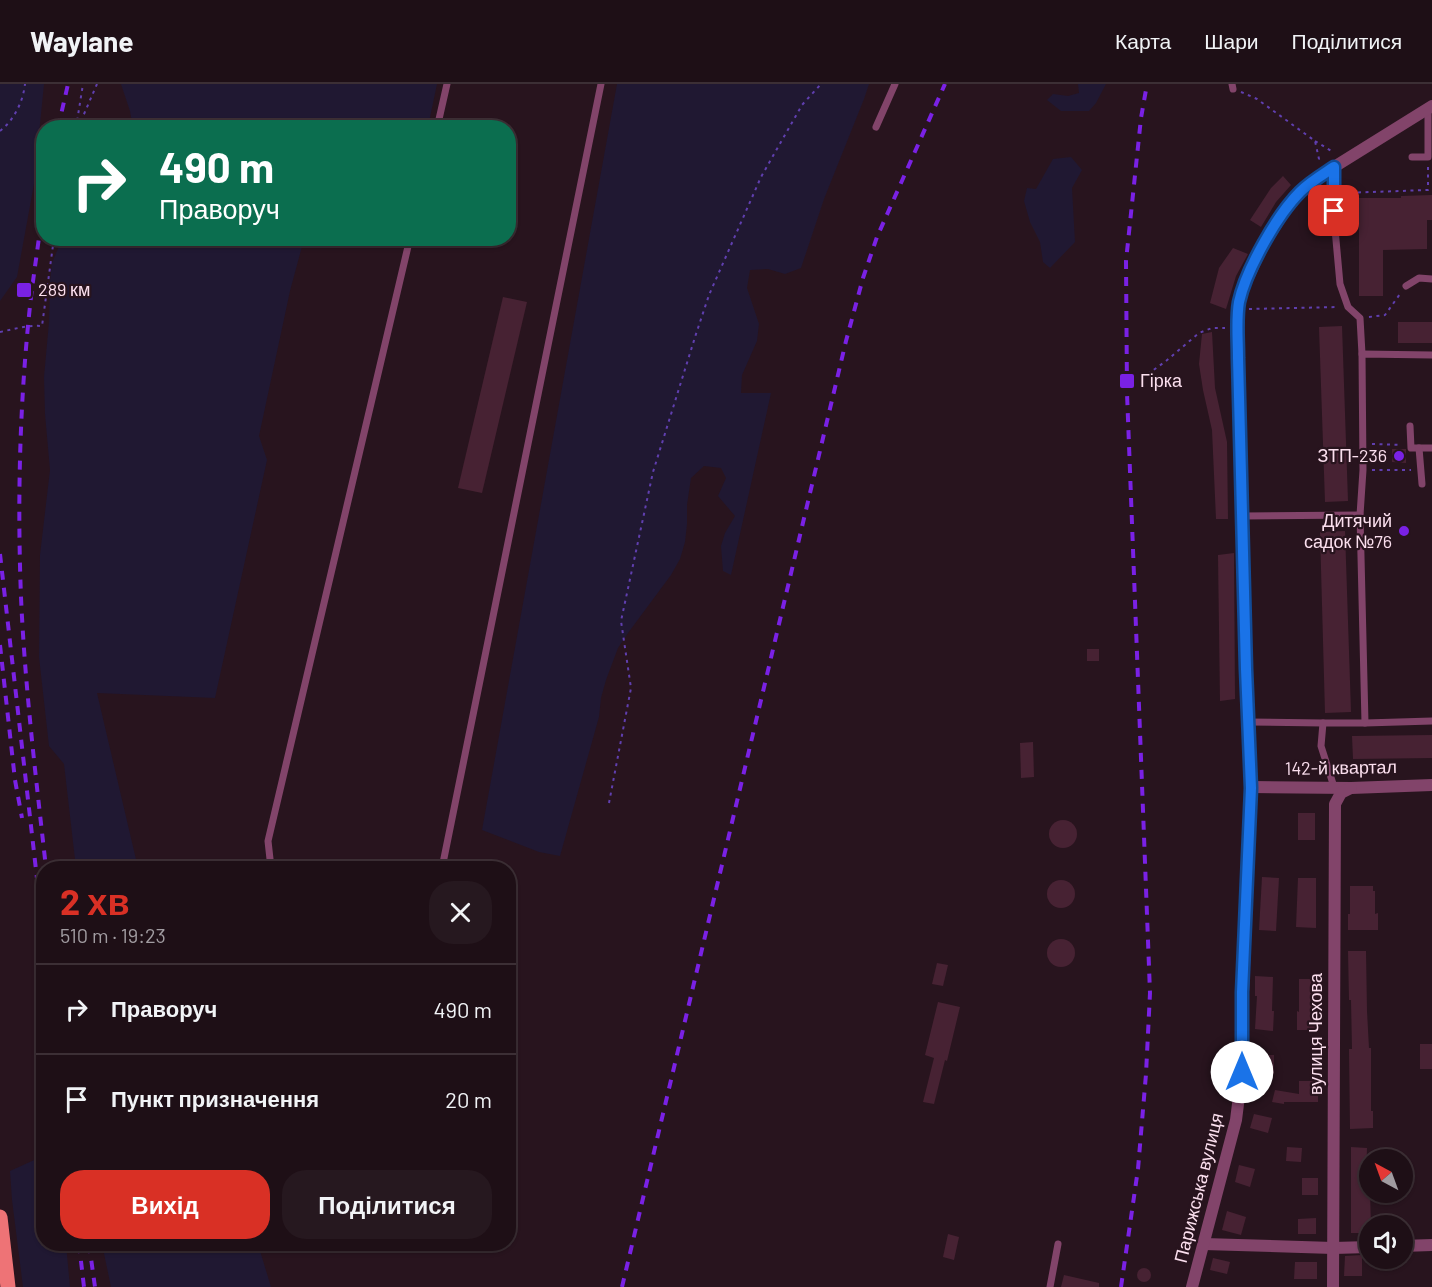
<!DOCTYPE html>
<html lang="uk">
<head>
<meta charset="utf-8">
<style>
  body { margin:0; font-family:Barlow,sans-serif; background:#26181f; color:#f1f3f6; height:100vh; display:flex; flex-direction:column; font-size:22px; white-space:nowrap }
  * { box-sizing:border-box; margin:0 }
  p { font-size:20px; color:#a19ca1 }
  .icon { flex:none; width:33px; height:33px; fill:none; stroke:currentColor; stroke-width:2; stroke-linecap:round; stroke-linejoin:round }
  .map { position:relative; flex:1; overflow:hidden }
  .panel { position:absolute; left:36px; top:777px; width:480px; height:390px; display:flex; flex-direction:column; background:#1e0f16; border-radius:24px; box-shadow:0 2px 4px #0004,0 0 0 2px #3c2f35 }
  .panel>* { flex:none }
  .top-card { position:absolute; left:36px; top:36px; width:480px; height:126px; border-radius:24px; box-shadow:0 2px 4px #0004,0 0 0 2px #3c2f35; background:#0b6e4f; color:#fff; overflow:hidden }
  .needle { width:39px; rotate:319deg }
  .buttons { position:absolute; left:1359px; top:1065px; display:grid; gap:12px }
  .buttons a { display:grid; place-items:center; width:54px; height:54px; border-radius:50%; background:#1e0f16; box-shadow:0 2px 4px #0004,0 0 0 2px #3c2f35; font-size:30px }
  .pin { position:absolute; display:grid; place-items:center; width:51px; height:51px; color:#fff; margin:-26px; border-radius:12px; box-shadow:0 3px 9px #0006 }
  .me { position:absolute; width:66px; margin:-33px; rotate:0deg; stroke-linejoin:round; filter:drop-shadow(0 0 4px #0008) }
  .turn { display:flex; align-items:center; gap:21px; height:126px; padding:0 24px; font-size:27px }
  .turn .icon { width:78px; height:78px; stroke-width:2.5 }
  .turn b { display:block; font-size:42px; line-height:51px }
  .round { display:grid; place-items:center; flex:none; width:63px; height:63px; border-radius:24px; background:#26181f }
  .head { display:flex; align-items:center; justify-content:space-between; height:102px; padding:0 24px }
  h1 { font-size:36px; font-weight:700; line-height:45px; color:#d93025 }
  .button { display:flex; gap:12px; margin-top:auto; padding:12px 24px }
  .button a { flex:1; height:69px; border-radius:24px; background:#d93025; color:#fff; font-size:24px; font-weight:700; line-height:69px; text-align:center }
  .button a+a { background:#26181f; color:#f1f3f6 }
  ul { padding:0; list-style:none }
  li { display:flex; align-items:center; gap:18px; height:90px; padding:0 24px; border-top:2px solid #3c2f35 }
  li div { flex:1 }
  li b { display:block; font-size:22px }
  li em { font-style:normal }
  header { display:flex; align-items:center; gap:36px; box-sizing:border-box; height:84px; padding:0 30px; background:#1e0f16; border-bottom:2px solid #3c2f35 }
  header strong { font-size:28px }
  nav { display:flex; gap:33px; margin-inline-start:auto; font-size:21px }
  .map>svg:first-child { display:block }
</style>
</head>
<body>
<header>
<strong>Waylane</strong>
<nav><a>Карта</a><a>Шари</a><a>Поділитися</a></nav>
</header>
<div class="map">
<svg width="1432" height="1203" viewBox="0 0 1432 1203">
  <rect width="100%" height="100%" fill="#28141e"/>
  <g fill="#201832">
    <path d="M0,0H44L34,100L17,193L0,217Z"/>
    <path d="M121,0H437L428,43L133,44L130,27Z"/>
    <path d="M617,0H869L864,15L824,115L801,184L785,190L768,185L750,186L747,204L759,240L757,257L742,291L741,309H771L731,491L723,487L721,462L725,449L735,432L718,412L726,394L721,384L704,382L691,394L687,421V440L685,458L680,475L671,491L628,549L618,564L606,596L601,614L599,633L560,772L539,768L482,746Z"/>
    <path d="M1078,0H1106L1096,19L1089,27H1061L1047,16L1053,10L1068,12L1079,9Z"/>
    <path d="M1071,73L1082,86L1072,104L1075,158L1050,184L1043,178L1040,158L1030,138L1024,117L1027,104L1036,105L1053,75Z"/>
    <path d="M76,154L304,155L290,207L259,352L267,376L215,614L97,609L138,784H76L64,680L49,662L39,573L40,471L50,386L45,330L44,293L49,238L50,197L52,179L59,162Z"/>
    <path d="M309,155H392L389,158L363,161Z"/>
    <path d="M43,1072L44,1160H66L70,1203H23L12,1116L10,1087Z"/>
    <path d="M102,1160H258L271,1203H111Z"/>
  </g>
  <g fill="#472233">
    <path d="M1283,92L1291,101L1276,118L1261,143L1250,136L1271,104Z"/>
    <path d="M1432,111V136H1427V165L1383,166V212H1359V114H1401V112Z"/>
    <path d="M1233,164L1248,170L1236,192L1226,225L1210,219L1219,184Z"/>
    <path d="M503,213L527,218L482,409L458,404Z"/>
    <rect x="1398" y="238" width="34" height="21"/>
    <path d="M1342,242L1348,417L1325,418L1319,243Z"/>
    <path d="M1212,248L1215,304L1227,358L1228,435H1216L1212,346L1203,306L1199,280L1202,250Z"/>
    <path d="M1392,365H1406V379L1392,378Z"/>
    <path d="M1345,447L1351,628L1325,629L1320,448Z"/>
    <path d="M1234,469L1235,615L1220,617L1218,471Z"/>
    <rect x="1087" y="565" width="12" height="12"/>
    <path d="M1432,651V674L1353,675L1352,652Z"/>
    <path d="M1033,658L1034,693L1021,694L1020,659Z"/>
    <rect x="1298" y="729" width="17" height="27"/>
    <circle cx="1063" cy="750" r="14"/>
    <path d="M1262,793L1279,794L1276,847L1259,846Z"/>
    <path d="M1298,794H1316V844L1296,843Z"/>
    <circle cx="1061" cy="810" r="14"/>
    <path d="M1350,802H1373V807H1375V830L1378,829V846H1348V830H1350Z"/>
    <circle cx="1061" cy="869" r="14"/>
    <path d="M1348,867H1366L1367,927L1369,964H1371V1027H1373V1044L1350,1045L1349,965H1352L1351,916H1349Z"/>
    <path d="M937,879L948,881L943,902L932,900Z"/>
    <path d="M1255,892L1273,893L1272,927H1274L1273,947L1255,945L1257,912H1255Z"/>
    <path d="M1299,895H1316V946H1297V927L1299,928Z"/>
    <path d="M938,918L960,923L947,977L945,976L934,1020L923,1018L934,974L925,971Z"/>
    <rect x="1420" y="960" width="12" height="25"/>
    <rect x="1256" y="971" width="18" height="19"/>
    <path d="M1299,997H1318V1018H1284V1020L1272,1018L1275,1006L1299,1010Z"/>
    <path d="M1254,1030L1272,1034L1268,1049L1250,1044Z"/>
    <path d="M1287,1063L1302,1064L1301,1078L1286,1077Z"/>
    <path d="M1351,1063L1367,1064L1366,1096H1370V1108L1371,1142H1370V1149H1351Z"/>
    <path d="M1239,1081L1255,1085L1250,1103L1235,1098Z"/>
    <rect x="1302" y="1094" width="16" height="17"/>
    <path d="M1227,1127L1246,1133L1241,1151L1222,1146Z"/>
    <path d="M1316,1134V1150H1298V1135Z"/>
    <path d="M948,1150L959,1153L954,1176L943,1173Z"/>
    <path d="M1362,1171V1192H1344L1345,1172Z"/>
    <path d="M1213,1174L1230,1178L1227,1190L1210,1186Z"/>
    <path d="M1295,1178H1317V1195H1294Z"/>
    <circle cx="1144" cy="1191" r="7"/>
    <path d="M1064,1191L1099,1199V1203H1061Z"/>
  </g>
  <g fill="none" stroke-linecap="round" stroke-linejoin="round">
    <g stroke="#603faf" stroke-width="2" stroke-dasharray="3 4.5" stroke-linecap="butt">
      <path d="M1241,8L1257,15L1315,57L1319,75L1318,79"/>
      <path d="M76,44L83,0"/>
      <path d="M78,44L97,0"/>
      <path d="M0,47C14,36 23,18 25,0"/>
      <path d="M1315,57L1333,68"/>
      <path d="M1343,109L1428,106V82"/>
      <path d="M1249,225L1337,223"/>
      <path d="M1369,233L1385,231L1400,210"/>
      <path d="M0,248C14,245 28,241 42,242L54,154"/>
      <path d="M1133,293L1148,290L1166,277L1199,249L1212,244H1225"/>
      <path d="M1372,360L1402,361"/>
      <path d="M1372,386H1411"/>
      <path d="M609,719L631,604L621,537L653,388L696,250L709,211L761,93L802,21L821,0"/>
    </g>
    <g stroke="#82446a" stroke-width="7">
      <path d="M1232,0L1233,5"/>
      <path d="M876,43L895,0"/>
      <path d="M437,44L447,0"/>
      <path d="M1412,73H1428V25"/>
      <path d="M1334,84L1335,145L1340,200L1348,223L1360,234L1362,270"/>
      <path d="M1406,202L1419,194L1432,195"/>
      <path d="M1410,342L1411,364H1432"/>
      <path d="M1419,364L1422,400"/>
      <path d="M1242,432L1360,431"/>
      <path d="M1249,638L1323,639"/>
      <path d="M1365,639L1432,637"/>
      <path d="M1334,703L1321,662L1323,639H1365L1360,431L1363,386L1362,270L1432,271"/>
      <path d="M271,784L268,757L410,154"/>
      <path d="M442,784L601,0"/>
      <path d="M1050,1203L1058,1160"/>
    </g>
    <g stroke="#82446a" stroke-width="12">
      <path d="M1251,703L1351,704L1432,701"/>
      <path d="M1204,1160L1333,1164L1370,1163"/>
      <path d="M1402,1162L1432,1161"/>
      <path d="M1192,1203L1236,1036L1242,988L1243,908L1251,703L1246,585L1242,432L1238,251L1239,217L1243,204L1263,161L1284,128L1302,106L1334,83L1432,22"/>
      <path d="M1333,1203L1335,720L1341,709L1351,704"/>
    </g>
    <path stroke="#ee7376" stroke-width="15" d="M0,1133L8,1203"/>
    <g stroke="#7a21e5" stroke-width="4" stroke-dasharray="9 8" stroke-linecap="butt">
      <path d="M58,44L68,0"/>
      <path d="M44,123C39,150 36,177 32,204C20,307 17,410 21,513C25,604 36,694 46,784"/>
      <path d="M0,470L44,856"/>
      <path d="M0,561L15,696L22,734"/>
      <path d="M79,1160L84,1203"/>
      <path d="M89,1160L95,1203"/>
      <path d="M622,1203L846,257L863,194L877,153L945,0"/>
      <path d="M1121,1203L1138,1085L1146,990L1150,909L1127,309L1126,177L1141,34L1147,0"/>
    </g>
  </g>
  <g fill="none" stroke-linecap="round" stroke-linejoin="round">
    <g stroke="#114b97" stroke-width="15">
      <path id="route" d="M1242,988V908L1251,704L1246,585L1238,274C1238,255 1236,235 1239,218C1246,186 1277,131 1300,108C1310,98 1322,91 1334,83V127"/>
    </g>
    <use href="#route" stroke="#1a73e8" stroke-width="10"/>
  </g>
  <g fill="#7a21e5" stroke="#28141e" stroke-width="2">
    <rect x="16" y="198" width="16" height="16" rx="3"/>
    <rect x="1119" y="289" width="16" height="16" rx="3"/>
    <circle cx="1399" cy="372" r="6"/>
    <circle cx="1404" cy="447" r="6"/>
  </g>
  <g text-anchor="middle" stroke-width="4.5" stroke-linejoin="round" paint-order="stroke">
    <g font-size="18" fill="#fbdfee" stroke="#28141e" text-anchor="start">
      <text x="38" y="212">289 км</text>
      <text x="1140" y="303">Гірка</text>
      <text x="1387" y="378" text-anchor="end">ЗТП-236</text>
      <text x="1392" y="443" text-anchor="end">Дитячий<tspan x="1392" dy="21">садок №76</tspan></text>
    </g>
    <g font-size="18" fill="#fbdfee" stroke="#28141e">
      <text transform="translate(1341 684) rotate(-1)" y="6">142-й квартал</text>
      <text transform="translate(1316 950) rotate(-90)" y="6">вулиця Чехова</text>
      <text transform="translate(1199 1104) rotate(-76)" y="6">Парижська вулиця</text>
    </g>
  </g>
</svg>
<div class="buttons">
<a><svg class="needle" viewBox="-14 -14 28 28"><path d="M0-13l5 13h-10z" fill="#e53935"/><path d="M0 13l5-13h-10z" fill="#a19ca1"/></svg></a>
<a><svg class="icon" aria-label="sound" viewBox="0 0 24 24"><path d="M4 9h4l5-4v14l-5-4H4zM17 9q2 3 0 6"/></svg></a>
</div>
<div class="pin" style="left:1334px;top:127px;background:#d93025"><svg class="icon" aria-label="arrive" viewBox="0 0 24 24"><path d="M6 21V4h12l-3 4 3 4H6"/></svg></div>
<svg class="me" style="left:1242px;top:988px" viewBox="-20 -20 40 40"><circle r="19" fill="#fff"/><path d="M0-13L10 11 0 6-10 11z" fill="#1a73e8"/></svg>
<div class="top-card">
<div class="turn"><svg class="icon" aria-label="right" viewBox="0 0 24 24"><path d="M7 20v-9h11M14 6l5 5-5 5"/></svg><div><b>490 m</b>Праворуч</div></div>
</div>
<section class="panel">
<div class="head"><div><h1>2 хв</h1><p>510 m · 19:23</p></div><a class="round"><svg class="icon" aria-label="close" viewBox="0 0 24 24"><path d="M6 6l12 12M18 6L6 18"/></svg></a></div>
<ul>
<li><svg class="icon" aria-label="right" viewBox="0 0 24 24"><path d="M7 20v-9h11M14 6l5 5-5 5"/></svg><div><b>Праворуч</b></div><em>490 m</em></li>
<li><svg class="icon" aria-label="arrive" viewBox="0 0 24 24"><path d="M6 21V4h12l-3 4 3 4H6"/></svg><div><b>Пункт призначення</b></div><em>20 m</em></li>
</ul>
<div class="button"><a>Вихід</a><a>Поділитися</a></div>
</section>
</div>
</body>
</html>
